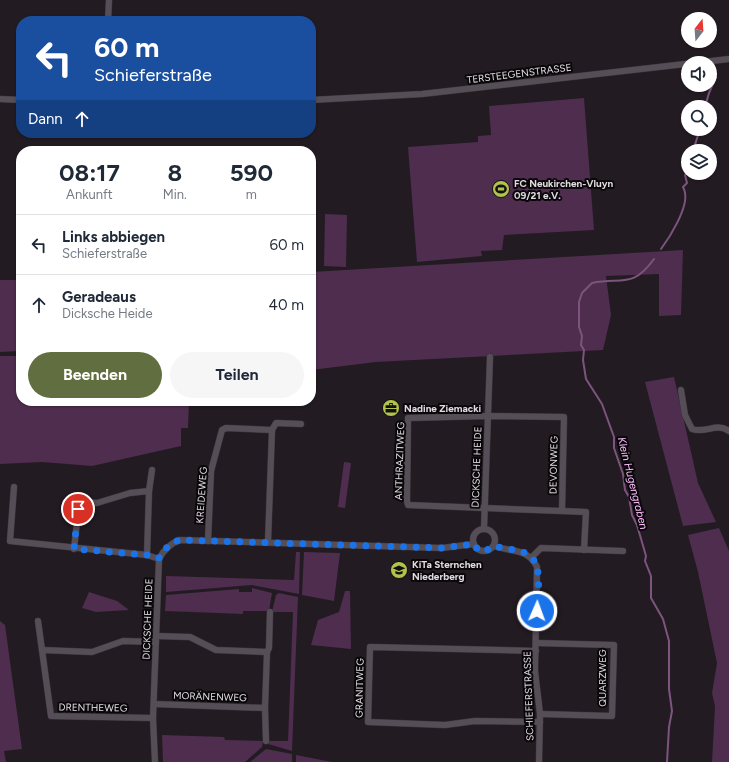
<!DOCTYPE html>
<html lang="de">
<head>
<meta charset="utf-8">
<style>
  body { margin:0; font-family:Figtree,sans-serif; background:#f6f6f7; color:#1f2937; height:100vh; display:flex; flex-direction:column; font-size:15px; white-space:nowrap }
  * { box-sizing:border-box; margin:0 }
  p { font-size:13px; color:#747a83 }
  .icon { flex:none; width:22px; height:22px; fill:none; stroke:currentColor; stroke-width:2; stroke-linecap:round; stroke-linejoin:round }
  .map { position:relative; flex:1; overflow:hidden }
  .drawer { position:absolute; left:16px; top:146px; width:300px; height:260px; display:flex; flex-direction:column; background:#fff; border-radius:16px; box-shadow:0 1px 3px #0004 }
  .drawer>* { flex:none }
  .top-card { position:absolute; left:16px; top:16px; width:300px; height:122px; border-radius:16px; box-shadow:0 1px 3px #0004; background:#1a4fa0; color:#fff; overflow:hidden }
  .needle { width:26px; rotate:17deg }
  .buttons { position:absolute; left:681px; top:12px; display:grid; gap:8px }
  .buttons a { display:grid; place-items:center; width:36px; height:36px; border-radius:50%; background:#fff; box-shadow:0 1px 3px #0004; font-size:20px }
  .pin { position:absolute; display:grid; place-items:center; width:34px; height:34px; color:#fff; margin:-17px; border:2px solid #fff; border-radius:50%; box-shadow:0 1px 4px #0007 }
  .me { position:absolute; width:44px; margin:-22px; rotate:2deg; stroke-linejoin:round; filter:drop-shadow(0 0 3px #0008) }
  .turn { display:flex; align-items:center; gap:14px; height:84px; padding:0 12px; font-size:18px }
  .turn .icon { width:52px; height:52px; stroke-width:2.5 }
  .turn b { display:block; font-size:28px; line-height:34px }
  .then { display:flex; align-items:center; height:38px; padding:0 12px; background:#0003; gap:8px; font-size:15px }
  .eta { display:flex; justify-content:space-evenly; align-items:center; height:68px; text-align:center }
  .eta b { font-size:24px; font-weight:700; line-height:28px }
  .primary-button { display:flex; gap:8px; margin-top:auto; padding:8px 12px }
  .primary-button a { flex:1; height:46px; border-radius:24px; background:#616e40; color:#fff; font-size:16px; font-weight:700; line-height:46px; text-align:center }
  .primary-button a+a { background:#f6f6f7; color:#1f2937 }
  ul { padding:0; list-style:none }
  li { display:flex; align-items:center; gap:12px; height:60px; padding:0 12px; border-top:1px solid #e0e1e3 }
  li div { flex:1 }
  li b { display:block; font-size:15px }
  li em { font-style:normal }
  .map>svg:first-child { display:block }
</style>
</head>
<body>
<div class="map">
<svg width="729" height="762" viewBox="0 0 729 762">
  <rect width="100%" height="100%" fill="#221b22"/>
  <g fill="#4e2d4e">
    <path d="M584,98L594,230L504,235L502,250L481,251L482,256L417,262L408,147L478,142V136L491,135L489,106Z"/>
    <path d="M325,214L347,215L346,267L324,266Z"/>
    <path d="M683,250L681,315L659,316V274L606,276L611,315L603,350L376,362L311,370V272Z"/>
    <path d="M0,280H21V351L0,352Z"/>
    <path d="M0,356H21V401H189L188,428H181V446L92,466L42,462L0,464Z"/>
    <path d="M674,377L698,483L716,522L683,526L645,382Z"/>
    <path d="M344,462L351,463L345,508L338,507Z"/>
    <path d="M719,528L729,551V762H712L715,706L712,693L717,663L698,572L688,535Z"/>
    <path d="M296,552H300L299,594L252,585L166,592V576L294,580Z"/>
    <path d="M304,552L340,553L334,601L302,595Z"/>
    <path d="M252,588L272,593L269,611H243V614L165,611L166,595L239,589V592H252Z"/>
    <path d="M345,591H350L351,649L311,645L318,620L339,612Z"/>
    <path d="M89,592L117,601L129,610L96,612L82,608Z"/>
    <path d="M279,593L298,597L292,751L268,744V741H288L293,612H272L276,595Z"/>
    <path d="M0,621L5,625L22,749L4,751L6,762H0Z"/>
    <path d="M162,735L224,737L225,740L263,741L262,747L245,762H163Z"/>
    <path d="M266,749L292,754V762H250Z"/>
    <path d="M296,755L332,762H296Z"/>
  </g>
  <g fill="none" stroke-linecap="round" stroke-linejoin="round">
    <g stroke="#7c547d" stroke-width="2">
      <path d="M705,107L709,93L716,77"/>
      <path d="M693,151L700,129"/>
      <path d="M661,249C670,237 688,208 685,193C685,191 684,189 683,187L687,183L685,175L688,170"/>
      <path d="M654,259C632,289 623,277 592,283L582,293L579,302V327L582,336L581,345L584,350L583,360L586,379L602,404L614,437V448L623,474L625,490L629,497L632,515L637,525L646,556L645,561L651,576V598L663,619L669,641V689L672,711L669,727L667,762"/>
    </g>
    <g stroke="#3a353a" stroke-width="7">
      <g id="minor">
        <path d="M108,21L109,0"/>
        <path d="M0,99L21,100"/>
        <path d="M311,100L422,94L729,59"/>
        <path d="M681,390L685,415L692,429C706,434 716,422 729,431"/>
        <path d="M488,416L564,417L562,511L408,505L407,501L408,418Z"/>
        <path d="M14,487L10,541L147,555L159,559"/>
        <path d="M562,511L586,512L584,550"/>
        <circle cx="484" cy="540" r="11"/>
        <path d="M484,529L490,357"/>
        <path d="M208,541L211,471L222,430L226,428L272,430"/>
        <path d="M268,542L272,430L276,423L301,424"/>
        <path d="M494,546C511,552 528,548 537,567L535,671L540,714L539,762"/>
        <path d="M74,549L79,504L85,502L97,503L130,493L149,491"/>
        <path d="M147,555L149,491L152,470"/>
        <path d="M532,557L541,548L623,551"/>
        <path d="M38,621L42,650"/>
        <path d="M156,636L190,637L216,650L267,652"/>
        <path d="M536,643L614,645L612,716L540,714"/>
        <path d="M536,651L370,647L368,722L445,725L475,721L540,722"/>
        <path d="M154,704L265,708L267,652L269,648L270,612"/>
        <path d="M265,708L266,741"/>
        <path d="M153,718L51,716L42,650L92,652L123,641L156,642"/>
        <path d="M155,762L153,718L159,559C164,549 170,544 179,540L442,548L474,544"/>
      </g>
    </g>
    <use href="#minor" stroke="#564e56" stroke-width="6"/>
  </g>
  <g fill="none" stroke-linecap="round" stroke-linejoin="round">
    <path stroke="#1a73e8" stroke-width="7" stroke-dasharray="0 12.6" d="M78,509L74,549L147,555L159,558L168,546L179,540L442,548L474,544L478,550L485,551L494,546C504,549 515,549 525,553C545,561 537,595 537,611"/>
  </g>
  <defs>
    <g id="stadium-disc" transform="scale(0.9)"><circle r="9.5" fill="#b2c34c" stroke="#0a070a"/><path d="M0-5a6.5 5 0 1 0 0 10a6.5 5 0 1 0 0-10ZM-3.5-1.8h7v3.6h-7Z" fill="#111"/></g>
    <g id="office-disc" transform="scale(0.9)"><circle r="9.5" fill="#b2c34c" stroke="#0a070a"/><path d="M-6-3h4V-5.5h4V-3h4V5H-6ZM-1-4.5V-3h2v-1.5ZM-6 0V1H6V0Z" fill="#111"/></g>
    <g id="school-disc" transform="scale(0.9)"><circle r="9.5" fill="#b2c34c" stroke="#0a070a"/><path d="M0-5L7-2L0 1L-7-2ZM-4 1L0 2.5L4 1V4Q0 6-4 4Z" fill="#111"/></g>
  </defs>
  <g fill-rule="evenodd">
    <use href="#stadium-disc" x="501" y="189"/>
    <use href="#office-disc" x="391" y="408"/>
    <use href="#school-disc" x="399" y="570"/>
  </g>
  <g text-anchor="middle" stroke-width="4" stroke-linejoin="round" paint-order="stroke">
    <g font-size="10" fill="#e1dce1" stroke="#0a070a">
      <text transform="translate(519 73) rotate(-7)" y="4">TERSTEEGENSTRASSE</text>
      <text transform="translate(399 461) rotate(-88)" y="4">ANTHRAZITWEG</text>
      <text transform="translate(553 465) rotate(-89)" y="4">DEVONWEG</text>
      <text transform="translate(476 467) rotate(-88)" y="4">DICKSCHE HEIDE</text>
      <text transform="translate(201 495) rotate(-86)" y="4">KREIDEWEG</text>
      <text transform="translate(147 619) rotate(-88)" y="4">DICKSCHE HEIDE</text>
      <text transform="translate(602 678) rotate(-90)" y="4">QUARZWEG</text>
      <text transform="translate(359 688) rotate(-89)" y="4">GRANITWEG</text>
      <text transform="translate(210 696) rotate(2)" y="4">MORÄNENWEG</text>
      <text transform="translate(528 696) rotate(-92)" y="4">SCHIEFERSTRASSE</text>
      <text transform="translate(93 707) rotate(1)" y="4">DRENTHEWEG</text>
    </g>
    <g font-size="10" font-weight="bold" fill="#e1dce1" stroke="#0a070a" text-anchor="start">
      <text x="514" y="187">FC Neukirchen-Vluyn<tspan x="514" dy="12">09/21 e.V.</tspan></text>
      <text x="404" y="412">Nadine Ziemacki</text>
      <text x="412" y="568">KiTa Sternchen<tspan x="412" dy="12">Niederberg</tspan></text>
    </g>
    <g font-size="11" font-style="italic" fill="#febefe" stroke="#0a070a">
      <text transform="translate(633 483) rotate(76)" y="4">Klein Hugengraben</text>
    </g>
  </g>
</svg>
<div class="buttons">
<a><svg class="needle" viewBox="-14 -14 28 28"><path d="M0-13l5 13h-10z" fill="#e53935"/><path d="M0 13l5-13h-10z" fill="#747a83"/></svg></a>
<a><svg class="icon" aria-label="sound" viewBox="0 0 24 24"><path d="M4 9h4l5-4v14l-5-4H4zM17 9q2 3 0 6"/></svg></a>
<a><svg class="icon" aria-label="search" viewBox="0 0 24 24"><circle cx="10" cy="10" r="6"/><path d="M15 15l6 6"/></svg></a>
<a><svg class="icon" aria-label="layers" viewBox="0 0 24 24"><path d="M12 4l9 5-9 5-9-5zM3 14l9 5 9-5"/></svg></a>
</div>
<div class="pin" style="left:78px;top:509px;background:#d93025"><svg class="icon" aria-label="arrive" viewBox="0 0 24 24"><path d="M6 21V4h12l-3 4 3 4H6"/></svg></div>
<svg class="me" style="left:537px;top:611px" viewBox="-20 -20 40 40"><circle r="17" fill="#1a73e8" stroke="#fff" stroke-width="3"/><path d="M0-11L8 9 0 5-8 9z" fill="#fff"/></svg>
<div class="top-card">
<div class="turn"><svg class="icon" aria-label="left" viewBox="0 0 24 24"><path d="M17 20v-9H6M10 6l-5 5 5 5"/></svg><div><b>60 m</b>Schieferstraße</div></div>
<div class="then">Dann<svg class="icon" aria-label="ahead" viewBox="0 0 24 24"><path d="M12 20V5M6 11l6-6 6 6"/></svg></div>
</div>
<section class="drawer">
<div class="eta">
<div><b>08:17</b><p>Ankunft</p></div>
<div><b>8</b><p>Min.</p></div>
<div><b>590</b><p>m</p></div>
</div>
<ul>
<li><svg class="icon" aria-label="left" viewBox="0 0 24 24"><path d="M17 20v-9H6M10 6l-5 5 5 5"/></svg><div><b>Links abbiegen</b><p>Schieferstraße</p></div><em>60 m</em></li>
<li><svg class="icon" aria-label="ahead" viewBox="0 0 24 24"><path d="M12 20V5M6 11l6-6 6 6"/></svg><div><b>Geradeaus</b><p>Dicksche Heide</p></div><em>40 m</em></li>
</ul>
<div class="primary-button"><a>Beenden</a><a>Teilen</a></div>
</section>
</div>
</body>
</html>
